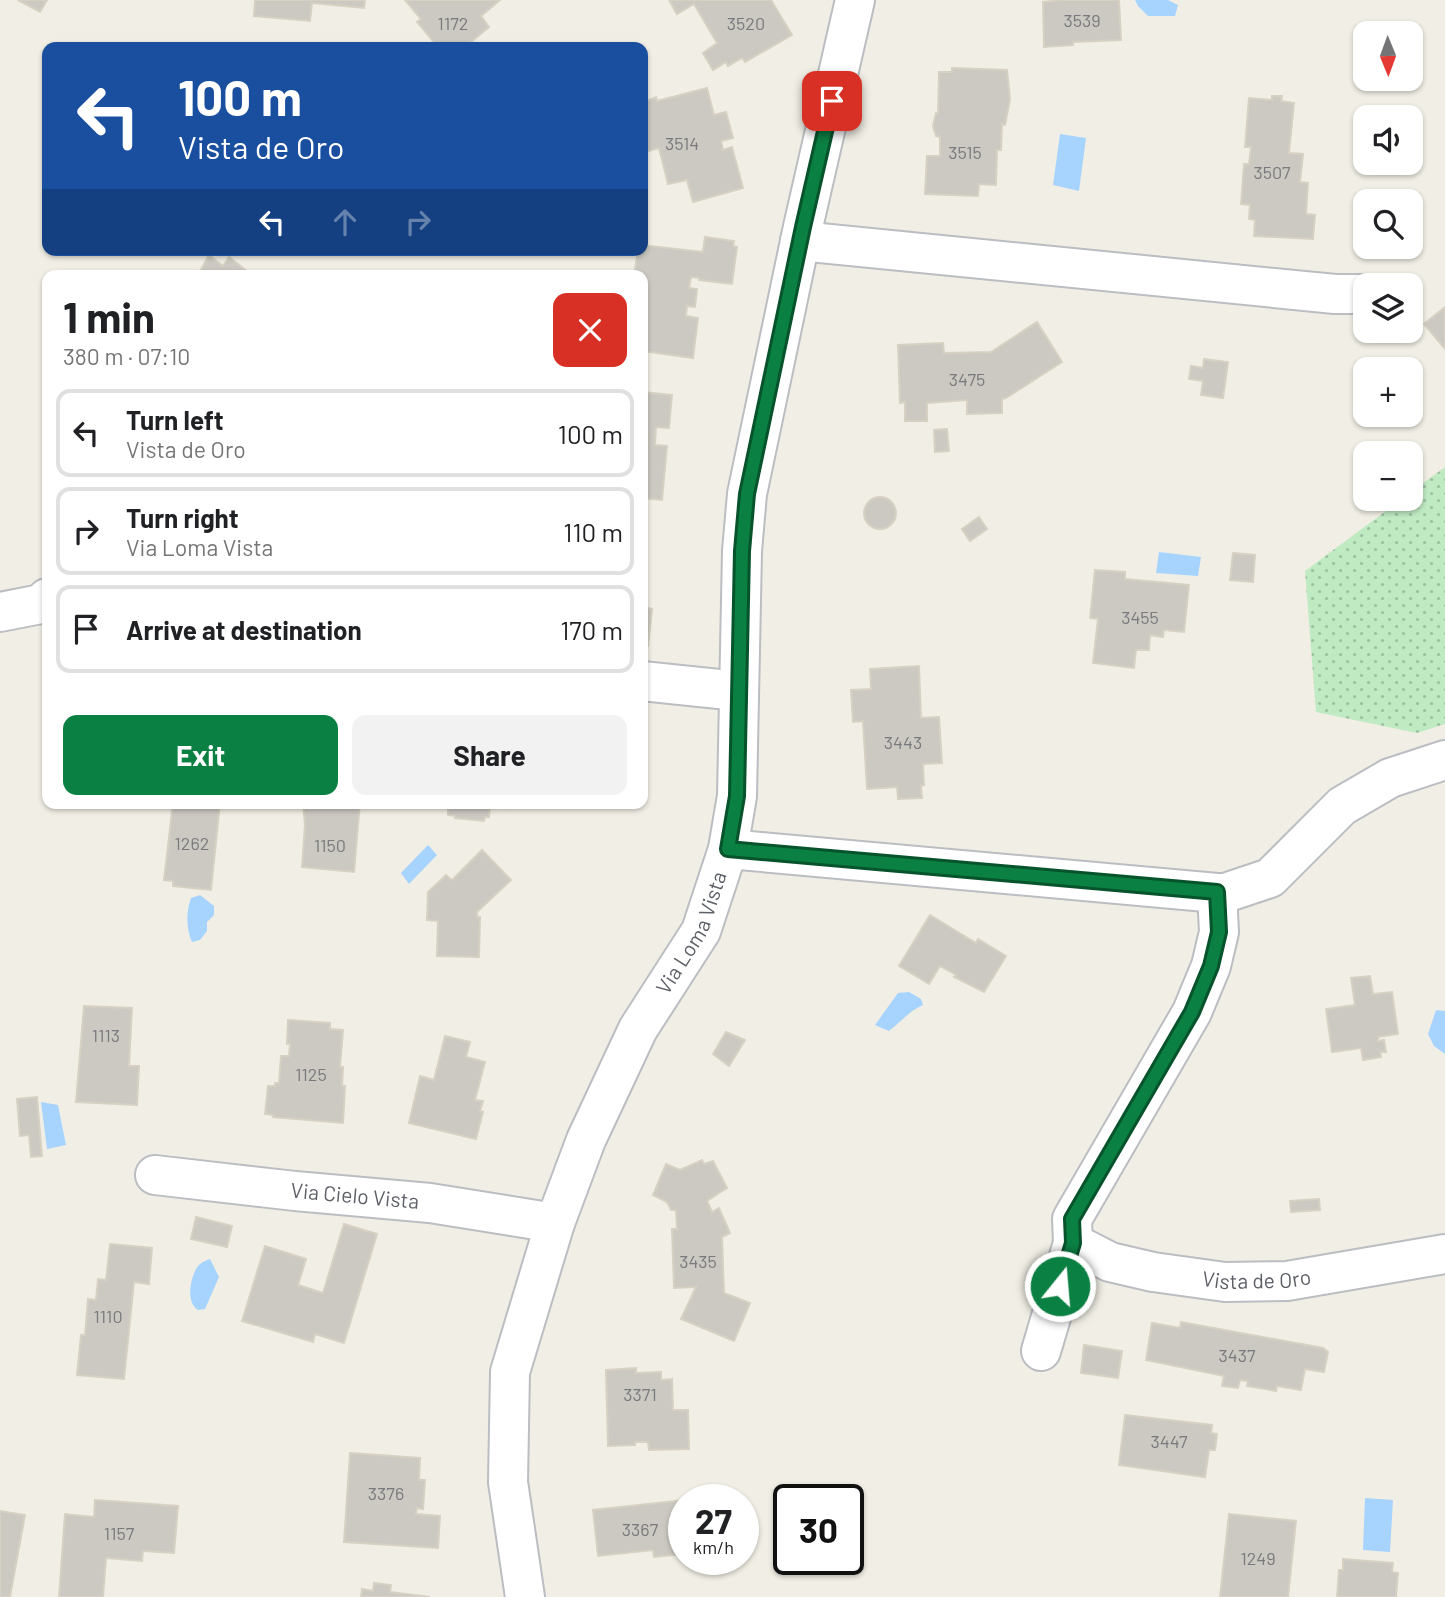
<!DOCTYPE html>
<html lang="en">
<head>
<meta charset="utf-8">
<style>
  body { margin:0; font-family:Barlow,sans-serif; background:#f2f2f2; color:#202124; height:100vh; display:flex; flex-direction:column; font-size:26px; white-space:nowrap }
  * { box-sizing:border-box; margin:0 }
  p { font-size:23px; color:#757577 }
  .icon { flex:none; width:38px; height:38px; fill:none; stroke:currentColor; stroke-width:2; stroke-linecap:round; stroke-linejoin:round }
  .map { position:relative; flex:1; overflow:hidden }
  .drawer { position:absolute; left:42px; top:270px; width:606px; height:539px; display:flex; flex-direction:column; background:#fff; border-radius:14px; box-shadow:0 2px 5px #0004 }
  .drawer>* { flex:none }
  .guide { position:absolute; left:42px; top:42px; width:606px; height:214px; border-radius:14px; box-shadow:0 2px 5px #0004; background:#1a4fa0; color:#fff; overflow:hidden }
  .needle { width:46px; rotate:179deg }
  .tools { position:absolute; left:1353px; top:21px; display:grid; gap:14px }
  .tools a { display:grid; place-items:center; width:70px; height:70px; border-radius:14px; background:#fff; box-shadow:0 2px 5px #0004; font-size:35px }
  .speed { position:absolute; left:668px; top:1484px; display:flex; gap:14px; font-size:35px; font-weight:700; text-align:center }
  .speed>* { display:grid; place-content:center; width:91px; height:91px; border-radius:50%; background:#fff; box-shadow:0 2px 5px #0004; line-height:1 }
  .speed small { font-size:18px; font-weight:400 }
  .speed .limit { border:4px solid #111; border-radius:10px; background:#fff; color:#111 }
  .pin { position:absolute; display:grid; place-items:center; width:60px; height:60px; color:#fff; margin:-30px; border-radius:14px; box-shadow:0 4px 10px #0006 }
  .me { position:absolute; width:77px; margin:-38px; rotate:17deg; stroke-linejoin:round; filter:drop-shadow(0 0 5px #0008) }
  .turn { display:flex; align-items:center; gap:24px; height:147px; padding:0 21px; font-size:32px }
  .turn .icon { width:91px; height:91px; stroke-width:2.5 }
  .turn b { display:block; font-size:49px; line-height:60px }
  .lanes { display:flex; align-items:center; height:66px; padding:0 21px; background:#0003; justify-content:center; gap:35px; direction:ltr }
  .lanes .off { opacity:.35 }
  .round { display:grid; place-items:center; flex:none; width:74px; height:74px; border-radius:14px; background:#f2f2f2 }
  .head { display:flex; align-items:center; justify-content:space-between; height:119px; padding:0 21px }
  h1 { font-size:42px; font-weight:700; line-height:52px }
  .cta { display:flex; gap:14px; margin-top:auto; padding:14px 21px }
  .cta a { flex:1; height:80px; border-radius:14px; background:#0b8043; color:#fff; font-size:28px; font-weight:700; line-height:80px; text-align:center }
  .cta a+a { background:#f2f2f2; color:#202124 }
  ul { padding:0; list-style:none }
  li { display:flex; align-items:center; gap:21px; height:88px; margin:0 14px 10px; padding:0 7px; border:4px solid #e0e0e0; border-radius:14px }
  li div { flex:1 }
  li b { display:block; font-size:26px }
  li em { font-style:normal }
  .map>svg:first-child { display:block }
</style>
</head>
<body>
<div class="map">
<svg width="1445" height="1597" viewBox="0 0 1445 1597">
  <defs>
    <pattern id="grass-dots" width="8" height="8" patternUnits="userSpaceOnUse" patternTransform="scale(1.75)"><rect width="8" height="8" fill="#bfeac2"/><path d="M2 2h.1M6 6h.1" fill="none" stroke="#9ec1a1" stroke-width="1.8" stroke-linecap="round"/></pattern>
  </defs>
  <rect width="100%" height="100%" fill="#f1efe5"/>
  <path fill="url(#grass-dots)" d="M1445,467V724L1417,733L1316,712L1305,571L1402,499H1410L1411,492Z"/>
  <g fill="#a7d3ff">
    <path d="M1135,0H1168L1178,5L1175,16H1148L1138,6Z"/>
    <path d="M1060,134L1086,138L1079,191L1053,185Z"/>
    <path d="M1159,552L1201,557L1198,576L1156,573Z"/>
    <path d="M428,845L437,855L409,884L401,873Z"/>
    <path d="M200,895L214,906V915L207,922V931L200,940L192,942C186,928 186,912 191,898Z"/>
    <path d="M909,992L921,999L923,1005C909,1011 901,1022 889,1031L875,1025L898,993Z"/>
    <path d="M1436,1010L1445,1011V1054L1434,1046L1428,1034Z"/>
    <path d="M41,1102L58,1105L66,1145L47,1149Z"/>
    <path d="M210,1259L219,1277L205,1309L198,1310C186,1302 190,1281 196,1269C199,1263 205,1261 210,1259Z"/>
    <path d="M1365,1498L1393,1500L1390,1552L1363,1550Z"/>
  </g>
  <g fill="#ccc9c2" stroke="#d6d1c2" stroke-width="2">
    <path d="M18,0H47L40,12Z"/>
    <path d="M255,0H365L364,8L312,3L310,21L254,16Z"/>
    <path d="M405,0H500L481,16L489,27L465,47H438L417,22L421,19Z"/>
    <path d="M669,0H771L792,35L745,62L742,58L728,66L726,62L713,70L703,53L717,43L694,4L677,14Z"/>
    <path d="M1063,0H1119L1121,40L1073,42V45L1044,47L1043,2Z"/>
    <path d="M952,68L1007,70L1010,99L1005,125L1002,124L1001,150H997L996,185L979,184L978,196L925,194L927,156H940V137L936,136L933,126L936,113H938L939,72H952Z"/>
    <path d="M707,88L714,115L726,112L733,138L721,141L723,150L732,147L743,188L693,202L687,180L668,184L659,148L642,153V107L647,106L646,101L656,97L657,101Z"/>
    <path d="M1272,96H1282L1281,101L1294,103L1289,153L1303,154L1300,182L1308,183L1306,214L1315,215L1313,239L1254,236L1255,220L1249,219L1250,205L1241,204L1244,164H1249L1251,147H1245L1249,98L1272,100Z"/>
    <path d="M705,237L734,241L733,246L737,247L732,284L699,280V278L691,277L689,288L697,289L695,307L687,306L686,316L698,318L693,358L642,351V275H634L638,250H642V245L703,252Z"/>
    <path d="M209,255L223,266L229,257L248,272L246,275H198Z"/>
    <path d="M1445,307V349L1424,324Z"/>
    <path d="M1037,322L1062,362L1006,398L1002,399V413L967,414V400L927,403V421H905V402L900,403L898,345L943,343L944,353L991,352Z"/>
    <path d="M1204,359L1228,362L1223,398L1201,395L1203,381L1189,379L1191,366L1203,368Z"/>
    <path d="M642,392L672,395L669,428L656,427L655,445L667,446L662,500L642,498Z"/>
    <path d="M947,429L949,451L935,452L934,430Z"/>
    <circle cx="880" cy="513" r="16"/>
    <path d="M979,517L987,529L970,541L962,529Z"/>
    <path d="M1233,553L1255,555L1253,582L1230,580Z"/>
    <path d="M1095,570L1125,572V579L1189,585L1184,632L1164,630L1163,637L1150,635L1149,650H1136L1134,668L1093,663L1098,619L1090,618Z"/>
    <path d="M642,606L652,609L648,646H642Z"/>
    <path d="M919,666L921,718L939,717L942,763L923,764L924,785L921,786L922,798L898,799L897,787L867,789L863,721L853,722L851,690L871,689L870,669Z"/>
    <path d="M173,803H220L211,890L173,886V881L164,880Z"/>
    <path d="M303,803H360L354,872L302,867L305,825Z"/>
    <path d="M448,803H507V808L490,805L489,817H485L484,821L455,818V816L448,815Z"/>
    <path d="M482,850L511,880L477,912V917H480L479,957L437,956L438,921L427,920L428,892L446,875L452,880Z"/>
    <path d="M930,915L976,943L978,939L1006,956L984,992L954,977L956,975L940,966L929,984L899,966Z"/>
    <path d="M1370,976L1373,994L1392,992L1398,1034L1378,1037V1041L1384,1040L1386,1052H1380L1381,1057L1363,1060L1361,1048L1332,1052L1326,1009L1355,1005L1351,978Z"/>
    <path d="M84,1006L132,1008L129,1066H139L137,1105L76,1102Z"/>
    <path d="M288,1020L330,1023V1029L343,1030L340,1067H343L342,1086H345L343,1123L273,1117V1115L265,1114L268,1086H275V1083H279L281,1056H289L290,1044H287Z"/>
    <path d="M726,1032L745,1040L729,1066L713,1054Z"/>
    <path d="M445,1036L470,1042L466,1057L485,1062L475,1100L483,1101L480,1111L483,1112L476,1139L409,1123L420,1076L434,1080Z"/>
    <path d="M37,1097L42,1156L31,1157L29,1135L20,1136L17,1099Z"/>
    <path d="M702,1160L704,1164L713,1161L727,1188L707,1201L712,1212L719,1208L730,1233L722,1237L724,1293L750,1303L734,1341L681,1319L696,1287L674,1288L672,1229H677L676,1210H671L667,1202L653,1195L666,1164L680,1170Z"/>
    <path d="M1319,1199L1320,1210L1291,1212L1290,1201Z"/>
    <path d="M196,1217L232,1226L227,1247L191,1239Z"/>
    <path d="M344,1224L377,1234L344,1343L315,1334L313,1342L242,1321L265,1246L306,1259L298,1285L323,1293Z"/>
    <path d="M110,1244L152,1248L149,1284L134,1282L124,1379L77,1375L81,1335H85L88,1299L96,1300L98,1279L106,1280Z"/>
    <path d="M1181,1322L1323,1348L1328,1352L1324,1372L1305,1369L1301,1390L1277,1386L1276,1391L1247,1386L1248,1381L1240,1380L1238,1388L1222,1386L1224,1376L1146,1360L1152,1323L1180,1328Z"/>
    <path d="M1084,1345L1122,1351L1118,1378L1081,1373Z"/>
    <path d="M636,1368V1373L661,1372V1380L672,1379L673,1410H688L689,1449L649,1450L648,1442H635V1445L608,1446L606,1370Z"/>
    <path d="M1125,1415L1212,1425L1211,1433L1217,1434L1215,1450H1209L1205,1477L1119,1465Z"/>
    <path d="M350,1453L420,1458L419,1480H425L423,1509L417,1508L416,1514L440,1516L438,1548L344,1542Z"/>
    <path d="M95,1500L178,1506L174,1553L143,1551L142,1561L106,1558L103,1597H59L65,1514L94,1517Z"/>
    <path d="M684,1500V1554L654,1557L653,1550L598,1556L593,1510Z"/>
    <path d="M0,1511L25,1515L10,1597H0Z"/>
    <path d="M1229,1514L1296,1521L1288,1597H1220Z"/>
    <path d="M1343,1559L1393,1563L1392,1572L1398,1573L1396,1597H1337L1339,1570H1343Z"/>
    <path d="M374,1583L391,1585L390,1592L430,1597H361L362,1589L373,1591Z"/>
  </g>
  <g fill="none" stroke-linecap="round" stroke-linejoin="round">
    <g stroke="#babdc2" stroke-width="42">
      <g id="minor">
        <path d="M800,241L1335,294H1365"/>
        <path d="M0,612L41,604L47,598"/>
        <path d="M642,681L738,691"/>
        <path id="s1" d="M728,849L1217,893L1219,932L1211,966L1192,1012L1072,1219L1073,1243L1110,1262L1153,1272L1225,1282L1287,1281L1445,1254"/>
        <path d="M1217,893H1225L1270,878L1342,806L1390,778L1445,760"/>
        <path id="s2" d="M155,1175L295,1191L430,1203L555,1223"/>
        <path d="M1041,1351L1073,1243"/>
        <path id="s3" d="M525,1597L508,1482L510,1372L555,1223L586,1140L638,1029L701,931L728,849L737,796L742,551L747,494L803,227L855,0"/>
      </g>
    </g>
    <use href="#minor" stroke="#fff" stroke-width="38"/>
  </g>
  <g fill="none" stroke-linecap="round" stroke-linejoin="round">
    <g stroke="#07532c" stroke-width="18">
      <path id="route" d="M832,101L803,227L747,494L742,551L737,796L728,849L1217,892L1219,932L1211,966L1192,1012L1072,1219L1073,1243L1060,1286"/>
    </g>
    <use href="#route" stroke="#0b8043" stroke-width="12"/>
  </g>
  <g text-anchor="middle" stroke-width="5" stroke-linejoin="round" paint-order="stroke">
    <g font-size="18" fill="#797a7e">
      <text x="1082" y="27">3539</text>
      <text x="453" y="30">1172</text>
      <text x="746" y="30">3520</text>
      <text x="682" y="150">3514</text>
      <text x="965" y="159">3515</text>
      <text x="1272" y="179">3507</text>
      <text x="967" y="386">3475</text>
      <text x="1140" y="624">3455</text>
      <text x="903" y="749">3443</text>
      <text x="192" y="850">1262</text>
      <text x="330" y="852">1150</text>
      <text x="106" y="1042">1113</text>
      <text x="311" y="1081">1125</text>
      <text x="698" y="1268">3435</text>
      <text x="108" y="1323">1110</text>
      <text x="1237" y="1362">3437</text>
      <text x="640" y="1401">3371</text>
      <text x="1169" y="1448">3447</text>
      <text x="386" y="1500">3376</text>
      <text x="640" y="1536">3367</text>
      <text x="119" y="1540">1157</text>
      <text x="1258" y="1565">1249</text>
    </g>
    <g font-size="21" fill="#5d6067" stroke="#fff">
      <text dy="7" stroke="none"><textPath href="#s3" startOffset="704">Via Loma Vista</textPath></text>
      <text dy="7" stroke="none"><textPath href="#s2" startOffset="201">Via Cielo Vista</textPath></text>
      <text dy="7" stroke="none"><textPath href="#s1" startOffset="1068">Vista de Oro</textPath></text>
    </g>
  </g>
</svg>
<div class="tools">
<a><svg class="needle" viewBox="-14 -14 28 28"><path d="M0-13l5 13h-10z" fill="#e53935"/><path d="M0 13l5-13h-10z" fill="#757577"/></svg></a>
<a><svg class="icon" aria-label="sound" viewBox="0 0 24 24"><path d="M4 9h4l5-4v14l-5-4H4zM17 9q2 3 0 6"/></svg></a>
<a><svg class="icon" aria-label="search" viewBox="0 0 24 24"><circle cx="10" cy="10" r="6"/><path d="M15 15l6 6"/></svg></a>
<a><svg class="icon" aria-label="layers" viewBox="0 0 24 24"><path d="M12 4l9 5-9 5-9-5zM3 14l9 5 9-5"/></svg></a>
<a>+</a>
<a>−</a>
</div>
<div class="speed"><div>27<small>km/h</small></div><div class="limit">30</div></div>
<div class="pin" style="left:832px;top:101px;background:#d93025"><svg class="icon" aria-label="arrive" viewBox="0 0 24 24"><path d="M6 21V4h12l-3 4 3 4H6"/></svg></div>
<svg class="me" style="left:1060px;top:1286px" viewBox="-20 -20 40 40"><circle r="17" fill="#0b8043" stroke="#fff" stroke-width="3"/><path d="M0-11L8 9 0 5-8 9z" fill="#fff"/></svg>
<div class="guide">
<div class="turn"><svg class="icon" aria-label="left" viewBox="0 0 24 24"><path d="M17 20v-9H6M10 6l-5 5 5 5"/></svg><div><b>100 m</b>Vista de Oro</div></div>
<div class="lanes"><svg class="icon" aria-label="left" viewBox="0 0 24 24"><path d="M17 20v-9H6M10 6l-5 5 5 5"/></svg><svg class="icon off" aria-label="ahead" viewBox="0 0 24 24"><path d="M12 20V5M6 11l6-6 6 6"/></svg><svg class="icon off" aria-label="right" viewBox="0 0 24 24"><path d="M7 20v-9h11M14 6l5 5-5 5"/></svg></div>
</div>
<section class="drawer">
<div class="head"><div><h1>1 min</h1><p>380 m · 07:10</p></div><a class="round" style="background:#d93025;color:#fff"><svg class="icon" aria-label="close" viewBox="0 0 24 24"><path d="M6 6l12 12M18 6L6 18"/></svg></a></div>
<ul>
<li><svg class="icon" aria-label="left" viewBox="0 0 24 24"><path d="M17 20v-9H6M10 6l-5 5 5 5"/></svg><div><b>Turn left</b><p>Vista de Oro</p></div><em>100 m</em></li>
<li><svg class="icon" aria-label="right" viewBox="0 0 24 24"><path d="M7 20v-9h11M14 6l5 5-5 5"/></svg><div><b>Turn right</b><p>Via Loma Vista</p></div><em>110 m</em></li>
<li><svg class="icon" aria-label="arrive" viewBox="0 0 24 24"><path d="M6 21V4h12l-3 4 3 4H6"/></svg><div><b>Arrive at destination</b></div><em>170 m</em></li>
</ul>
<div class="cta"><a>Exit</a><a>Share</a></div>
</section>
</div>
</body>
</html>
